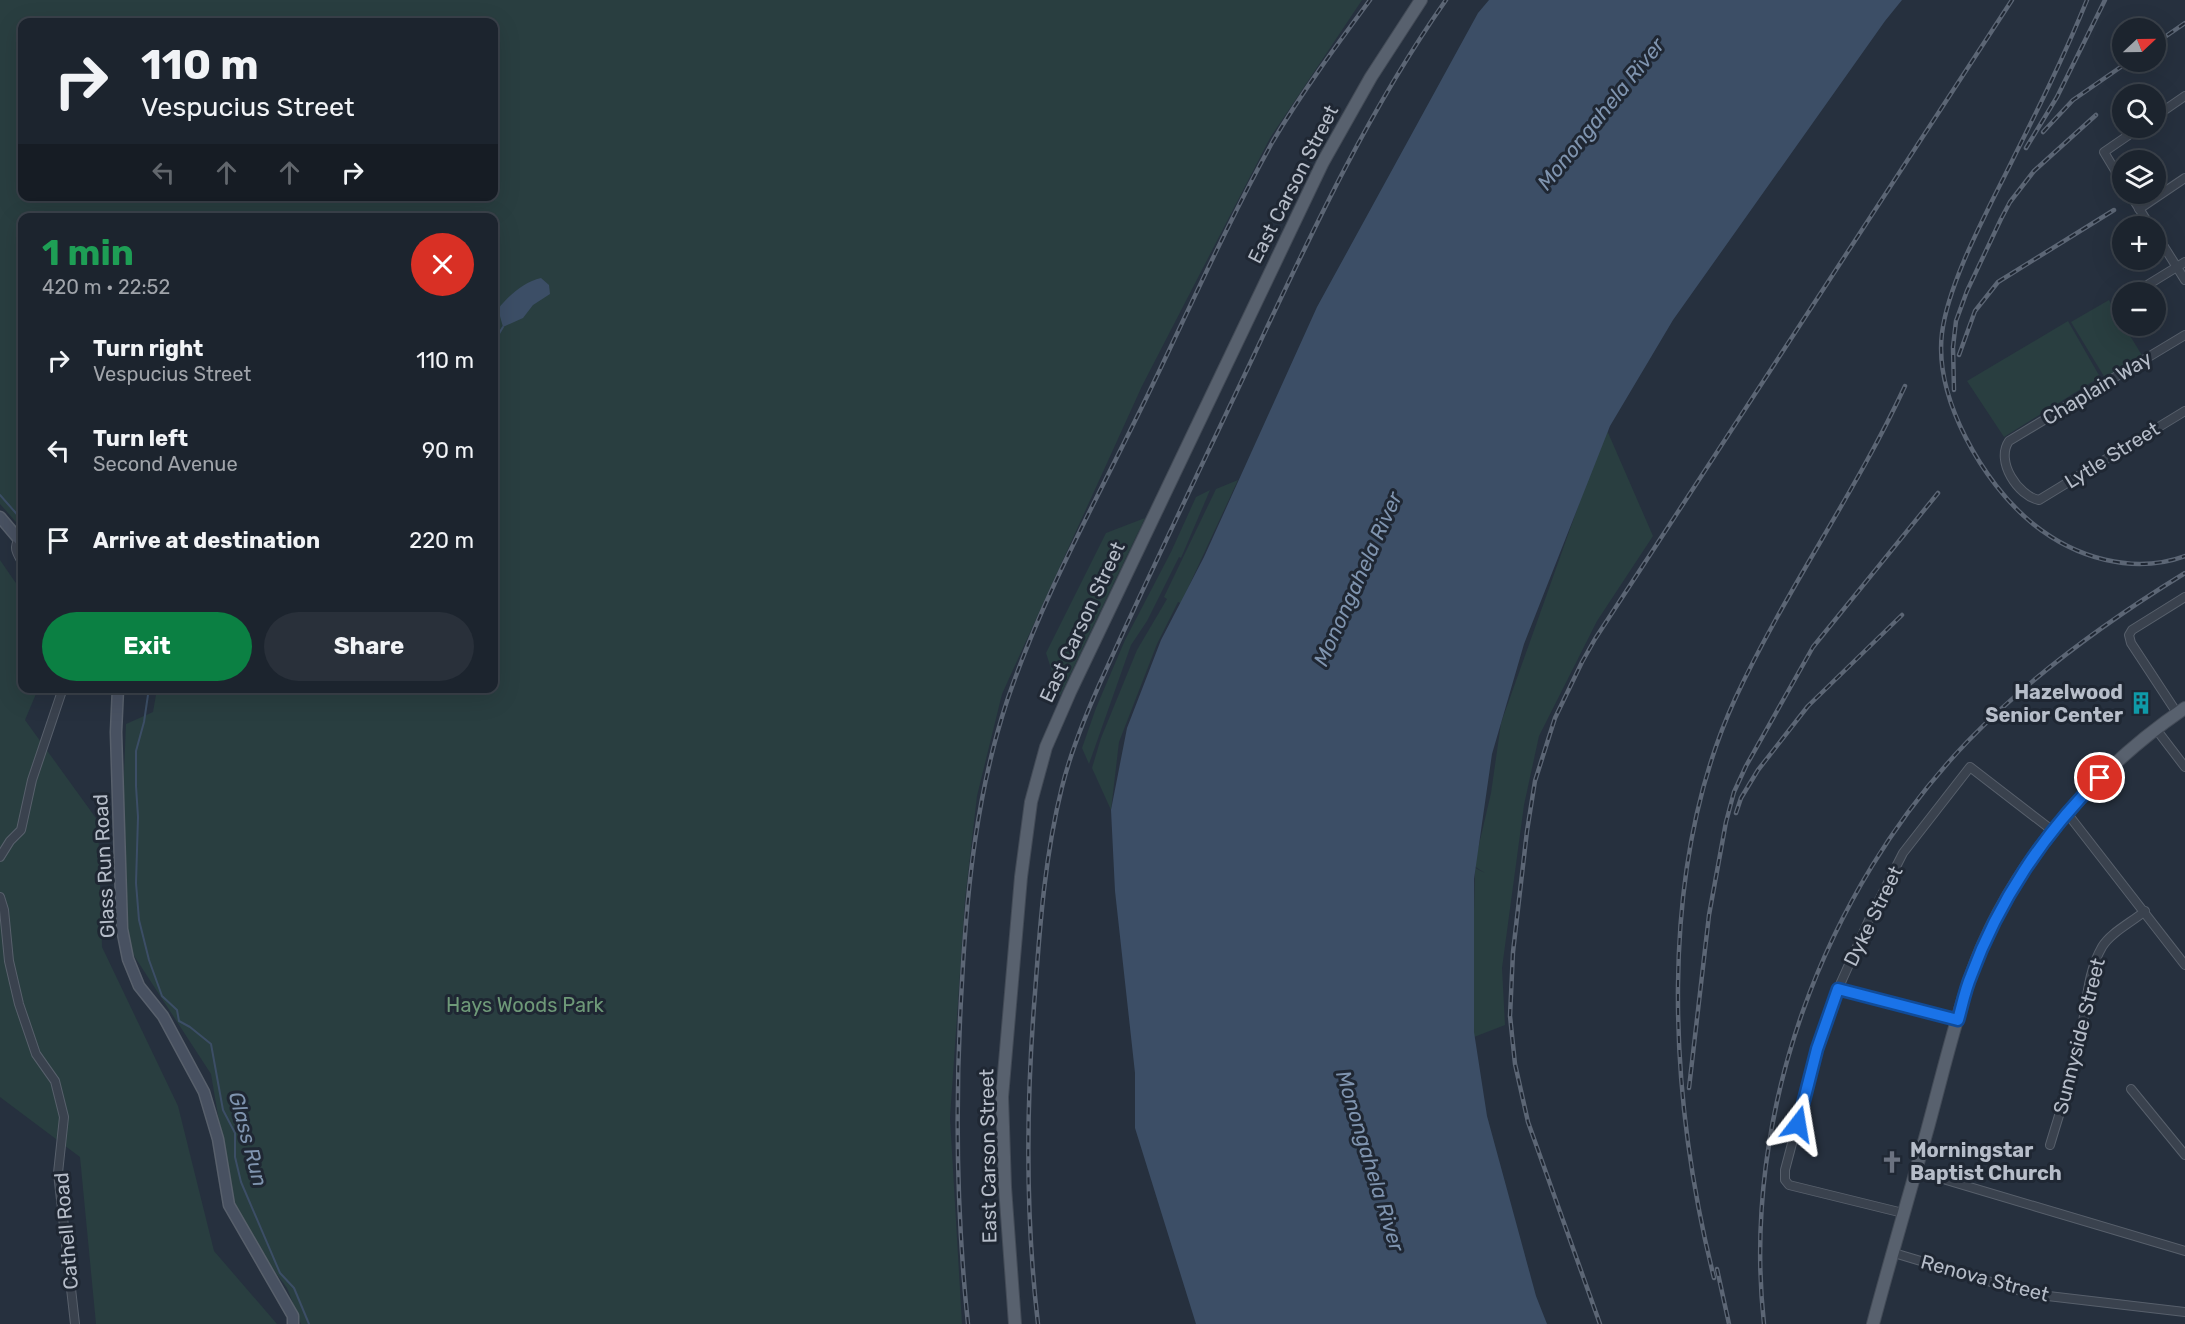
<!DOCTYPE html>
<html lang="en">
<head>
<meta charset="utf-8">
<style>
  body { margin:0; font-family:Rubik,sans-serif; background:#29303a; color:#f1f3f6; height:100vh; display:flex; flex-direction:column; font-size:22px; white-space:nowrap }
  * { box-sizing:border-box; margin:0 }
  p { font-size:20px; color:#a0a4aa }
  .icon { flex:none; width:33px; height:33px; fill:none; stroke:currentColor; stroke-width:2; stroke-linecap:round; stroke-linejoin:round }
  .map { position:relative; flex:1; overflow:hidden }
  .details { position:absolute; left:18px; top:213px; width:480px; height:480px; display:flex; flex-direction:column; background:#1c242e; border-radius:12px; box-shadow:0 6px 24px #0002,0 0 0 2px #3a414a }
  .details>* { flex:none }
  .hud { position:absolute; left:18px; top:18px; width:480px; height:183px; border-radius:12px; box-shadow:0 6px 24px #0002,0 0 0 2px #3a414a; background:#1c242e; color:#f1f3f6; overflow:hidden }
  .needle { width:39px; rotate:68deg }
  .fabs { position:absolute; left:2112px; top:18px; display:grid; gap:12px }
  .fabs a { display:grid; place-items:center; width:54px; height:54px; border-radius:50%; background:#1c242e; box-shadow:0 6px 24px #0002,0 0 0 2px #3a414a; font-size:30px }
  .pin { position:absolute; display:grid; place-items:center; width:51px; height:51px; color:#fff; margin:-26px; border:3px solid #fff; border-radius:50%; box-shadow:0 2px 6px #0007 }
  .me { position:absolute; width:66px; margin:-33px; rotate:14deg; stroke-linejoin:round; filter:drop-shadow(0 0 4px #0008) }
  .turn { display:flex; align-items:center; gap:21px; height:126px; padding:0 24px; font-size:27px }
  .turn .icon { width:78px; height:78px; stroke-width:2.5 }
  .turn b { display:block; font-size:42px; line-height:51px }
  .lanes { display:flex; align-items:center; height:57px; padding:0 24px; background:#0003; justify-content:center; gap:30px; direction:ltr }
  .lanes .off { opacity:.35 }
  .round { display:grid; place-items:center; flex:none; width:63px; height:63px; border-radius:32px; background:#29303a }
  .summary { display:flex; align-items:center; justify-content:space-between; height:102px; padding:0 24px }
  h1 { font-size:36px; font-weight:700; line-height:45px; color:#1e9e55 }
  .primary-button { display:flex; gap:12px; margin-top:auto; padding:12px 24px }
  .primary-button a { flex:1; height:69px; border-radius:36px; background:#0b8043; color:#fff; font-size:24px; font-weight:700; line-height:69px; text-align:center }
  .primary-button a+a { background:#29303a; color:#f1f3f6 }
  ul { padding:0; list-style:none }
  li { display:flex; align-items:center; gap:18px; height:90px; padding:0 24px }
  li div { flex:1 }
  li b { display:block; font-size:22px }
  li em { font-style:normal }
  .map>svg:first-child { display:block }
</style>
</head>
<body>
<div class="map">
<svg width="2185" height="1324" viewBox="0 0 2185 1324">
  <rect width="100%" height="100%" fill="#26303e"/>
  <g fill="#293e40" fill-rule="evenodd">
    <path d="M0,0H1362L1270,138L1142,386L1002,694L977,796L965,900L950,1118L962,1324H301L287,1288L267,1261L234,1210L211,1074L127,945L123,796L126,724L153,712L157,689L494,688V218H22V529L0,504ZM22,22H494V196H22Z"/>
    <path d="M2109,300L2122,326H2124L2143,357L2105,378L2071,322Z"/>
    <path d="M2068,321L2100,377L2004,437L1967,381Z"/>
    <path d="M1606,428L1653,536L1597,621L1539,736L1524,805L1502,968L1505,1025L1474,1037L1473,953L1475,868L1485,873L1474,866L1491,793L1501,723Z"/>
    <path d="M1238,480L1181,603L1178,602L1157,644L1119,742L1111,810L1092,768L1101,738L1137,650L1167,599L1164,597L1216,489Z"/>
    <path d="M1210,490L1181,558L1179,557L1147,621L1131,645L1089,764L1082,748L1096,708L1125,640L1171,552L1196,497Z"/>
    <path d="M1145,518L1060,696L1046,653L1106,533Z"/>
    <path d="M0,560L22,592V688L38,689L25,720L98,821L102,947L178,1106L214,1251L277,1324H96L80,1157L0,1097Z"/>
  </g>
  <g fill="#3c4e66">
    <path d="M1489,0H1902L1885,21L1673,320L1610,426L1524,644L1492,754L1474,879V1032L1487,1116L1536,1296L1547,1324H1196L1135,1128V1073L1115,891L1111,810L1127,728L1161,640L1204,557L1317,307L1478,13Z"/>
    <path d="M541,278L549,285L550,294L533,305L523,318L503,327L498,309C509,295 524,282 541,278Z"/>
  </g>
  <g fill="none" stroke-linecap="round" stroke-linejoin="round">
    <g stroke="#3c4e66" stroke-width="2">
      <path d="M494,339L497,337L503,327"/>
      <path d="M0,495L22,520"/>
      <path d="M149,688L144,722L136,751V786L138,817L136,883L139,920L149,960L162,996L177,1010L179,1021L190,1027L211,1044L223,1110L235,1133V1157L241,1182L280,1273L294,1288L309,1324"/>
    </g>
    <g stroke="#58606c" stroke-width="10">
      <g id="street">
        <path d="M2156,116L2185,96"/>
        <path d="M2122,182L2104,152L2139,128"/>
        <path d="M2130,194L2150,226"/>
        <path d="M2139,209L2185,178"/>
        <path d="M2156,234L2185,280"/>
        <path d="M2136,292L2185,262"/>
        <path d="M2117,305L2122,301"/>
        <path d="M2185,335L2009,441C1995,461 2018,496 2039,500L2185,411"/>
        <path d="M19,539C13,548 17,553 22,562"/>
        <path d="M2177,713L2131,643L2129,635L2132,630L2185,597"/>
        <path d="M2156,729L2185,767"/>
        <path d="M2067,813L2185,965"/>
        <path d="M0,857L10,841L21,830L32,780L63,688"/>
        <path d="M0,897L4,910L9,961L19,1004L36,1054L55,1081L64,1117L58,1173L75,1324"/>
        <path d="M1838,989L1958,1020"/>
        <path d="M2131,1089L2185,1155"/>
        <path d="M2050,1145C2061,1108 2074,1070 2081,1033C2087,1004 2087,973 2102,947C2110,933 2132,922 2145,911"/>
        <path d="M1916,1171L2185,1251"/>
        <path d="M1903,1213L1789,1185L1785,1180V1170L1817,1049L1838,989L1869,920L1903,853L1970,767L2053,831"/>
        <path d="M1894,1253L2031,1294L2185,1312"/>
      </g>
    </g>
    <g stroke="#58606c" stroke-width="13">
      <g id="secondary">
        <path d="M0,517L22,543"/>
        <path d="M118,688L116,732L122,929L128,959L139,986L163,1016L204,1092L218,1139L229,1205L293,1316V1324"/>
      </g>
    </g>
    <g stroke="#434b57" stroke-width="14">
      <g id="primary">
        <path d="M1015,1324L1005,1187L1002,1097L1021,877L1031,802L1046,747L1070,692L1323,162L1371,77L1421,0"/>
        <path d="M1873,1324C1890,1260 1909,1196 1927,1131C1941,1080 1953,1028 1970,978C2007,870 2092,771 2185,708"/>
      </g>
    </g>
    <use href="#street" stroke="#3a424e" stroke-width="8"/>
    <use href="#secondary" stroke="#485161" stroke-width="10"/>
    <use href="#primary" stroke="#58616e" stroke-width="12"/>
    <g stroke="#5c6675" stroke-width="4.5">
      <g id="rail">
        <path d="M2087,0C2062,62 2032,121 2002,181C1981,223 1948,286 1942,333C1934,398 1983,483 2032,523C2075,558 2133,575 2185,556"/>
        <path d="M2156,43L2185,23"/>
        <path d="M2043,132L2073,100L2128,62"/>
        <path d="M2026,148L2057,97L2105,0"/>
        <path d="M1959,355L1975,311L1998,282L2114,210"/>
        <path d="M1954,390L1953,347L1956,321L1967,291L2001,219L2010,202L2034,171L2096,115"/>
        <path d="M1736,813L1741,798L1758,770L1808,706L1902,615"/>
        <path d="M1689,1088L1709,915L1726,822L1734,792L1746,766L1813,647L1938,493"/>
        <path d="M1717,1269L1729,1324"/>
        <path d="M1714,1278C1669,1097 1656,872 1735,699C1785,591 1855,494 1905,386"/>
        <path d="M968,1324C956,1210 955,1096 962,982C967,887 977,792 1007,701C1044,591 1103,489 1153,384C1192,303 1229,220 1273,141C1302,92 1336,46 1370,0"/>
        <path d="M1038,1324C1025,1213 1026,1104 1035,993C1040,924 1045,855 1062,787C1072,747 1088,709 1105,672C1153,566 1204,461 1254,355C1311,234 1368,111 1446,0"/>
        <path d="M1600,1324L1528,1122L1515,1064L1510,1016L1513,952L1527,831L1535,781L1555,718L1582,662L1595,639L2012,0"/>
        <path d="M1764,1324C1741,1115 1823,892 1968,741C2032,675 2107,621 2185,573"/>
      </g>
    </g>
    <use href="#rail" stroke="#1f2733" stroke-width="2" stroke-dasharray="7" stroke-linecap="butt"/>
  </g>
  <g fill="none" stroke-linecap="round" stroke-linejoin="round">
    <g stroke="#114b97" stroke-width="15">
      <path id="route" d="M1798,1124L1817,1049L1838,989L1958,1020C1962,1006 1965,990 1971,976C1998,902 2044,833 2100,778"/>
    </g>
    <use href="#route" stroke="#1a73e8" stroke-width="10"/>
  </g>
  <defs>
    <g id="building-bare" transform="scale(1.8)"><path d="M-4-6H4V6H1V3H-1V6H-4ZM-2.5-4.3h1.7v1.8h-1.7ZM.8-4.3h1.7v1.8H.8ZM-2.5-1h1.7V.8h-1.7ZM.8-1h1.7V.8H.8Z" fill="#0f9aa8" stroke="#1f2733" stroke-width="2.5" paint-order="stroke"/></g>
    <g id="church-bare" transform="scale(1.8)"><path d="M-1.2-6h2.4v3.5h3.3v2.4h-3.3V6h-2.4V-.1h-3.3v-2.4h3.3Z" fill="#6b7280" stroke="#1f2733" stroke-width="2.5" paint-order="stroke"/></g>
  </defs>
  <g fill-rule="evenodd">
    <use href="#building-bare" x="2141" y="703"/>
    <use href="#church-bare" x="1892" y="1162"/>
  </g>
  <g text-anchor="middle" stroke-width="6" stroke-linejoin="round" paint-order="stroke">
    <g font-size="20" fill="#b6bdc9" stroke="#1f2733">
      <text transform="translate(1293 184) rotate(-63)" y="7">East Carson Street</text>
      <text transform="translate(2097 388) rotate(-31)" y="7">Chaplain Way</text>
      <text transform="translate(2112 455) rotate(-32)" y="7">Lytle Street</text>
      <text transform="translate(1082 622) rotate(-65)" y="7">East Carson Street</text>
      <text transform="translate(104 866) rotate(-93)" y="7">Glass Run Road</text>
      <text transform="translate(1873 916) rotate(-64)" y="7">Dyke Street</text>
      <text transform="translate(2079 1036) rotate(-76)" y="7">Sunnyside Street</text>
      <text transform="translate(988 1156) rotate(-91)" y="7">East Carson Street</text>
      <text transform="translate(66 1231) rotate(-95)" y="7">Cathell Road</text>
      <text transform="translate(1985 1278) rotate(15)" y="7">Renova Street</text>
    </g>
    <g font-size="20" font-weight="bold" fill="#b6bdc9" stroke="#1f2733" text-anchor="end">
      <text x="2123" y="699">Hazelwood<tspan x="2123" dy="23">Senior Center</tspan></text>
      <text x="1910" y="1157" text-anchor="start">Morningstar<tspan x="1910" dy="23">Baptist Church</tspan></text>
    </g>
    <g font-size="20" fill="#6e9978" stroke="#1f2733">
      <text x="525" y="1012">Hays Woods Park</text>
    </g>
    <g font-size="21" font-style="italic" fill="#7f94af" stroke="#1f2733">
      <text transform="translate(1601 114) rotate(-51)" y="7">Monongahela River</text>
      <text transform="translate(1358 579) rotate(-66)" y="7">Monongahela River</text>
      <text transform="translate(248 1139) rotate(75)" y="7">Glass Run</text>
      <text transform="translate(1370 1161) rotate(73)" y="7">Monongahela River</text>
    </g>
  </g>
</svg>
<div class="fabs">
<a><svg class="needle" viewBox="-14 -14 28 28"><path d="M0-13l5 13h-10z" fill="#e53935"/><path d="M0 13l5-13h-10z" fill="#a0a4aa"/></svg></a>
<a><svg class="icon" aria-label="search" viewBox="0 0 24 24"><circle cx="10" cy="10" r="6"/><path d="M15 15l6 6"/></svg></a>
<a><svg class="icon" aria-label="layers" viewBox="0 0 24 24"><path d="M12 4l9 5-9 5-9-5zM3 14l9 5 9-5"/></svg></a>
<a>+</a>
<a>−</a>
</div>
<div class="pin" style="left:2100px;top:778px;background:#d93025"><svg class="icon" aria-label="arrive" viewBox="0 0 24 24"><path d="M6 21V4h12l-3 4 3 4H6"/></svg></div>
<svg class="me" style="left:1798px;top:1124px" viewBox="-20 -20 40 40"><path d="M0-17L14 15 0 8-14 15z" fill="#1a73e8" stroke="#fff" stroke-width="4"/></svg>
<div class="hud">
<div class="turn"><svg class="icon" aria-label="right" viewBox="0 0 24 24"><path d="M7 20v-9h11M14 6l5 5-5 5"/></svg><div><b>110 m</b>Vespucius Street</div></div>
<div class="lanes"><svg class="icon off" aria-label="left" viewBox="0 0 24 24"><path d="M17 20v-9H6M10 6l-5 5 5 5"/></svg><svg class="icon off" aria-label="ahead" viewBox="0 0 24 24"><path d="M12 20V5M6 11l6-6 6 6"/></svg><svg class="icon off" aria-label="ahead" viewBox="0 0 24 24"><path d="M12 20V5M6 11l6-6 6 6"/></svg><svg class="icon" aria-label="right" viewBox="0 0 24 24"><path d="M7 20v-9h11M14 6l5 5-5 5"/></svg></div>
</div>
<section class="details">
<div class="summary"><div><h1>1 min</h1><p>420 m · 22:52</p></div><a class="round" style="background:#d93025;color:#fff"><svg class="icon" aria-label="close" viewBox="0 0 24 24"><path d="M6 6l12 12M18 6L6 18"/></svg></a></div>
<ul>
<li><svg class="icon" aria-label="right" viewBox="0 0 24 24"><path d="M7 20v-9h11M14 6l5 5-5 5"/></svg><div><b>Turn right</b><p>Vespucius Street</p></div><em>110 m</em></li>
<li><svg class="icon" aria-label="left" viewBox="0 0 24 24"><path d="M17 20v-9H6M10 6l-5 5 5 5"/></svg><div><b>Turn left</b><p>Second Avenue</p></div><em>90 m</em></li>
<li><svg class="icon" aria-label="arrive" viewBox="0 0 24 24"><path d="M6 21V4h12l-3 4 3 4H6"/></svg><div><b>Arrive at destination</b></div><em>220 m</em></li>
</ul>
<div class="primary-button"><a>Exit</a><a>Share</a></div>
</section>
</div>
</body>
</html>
